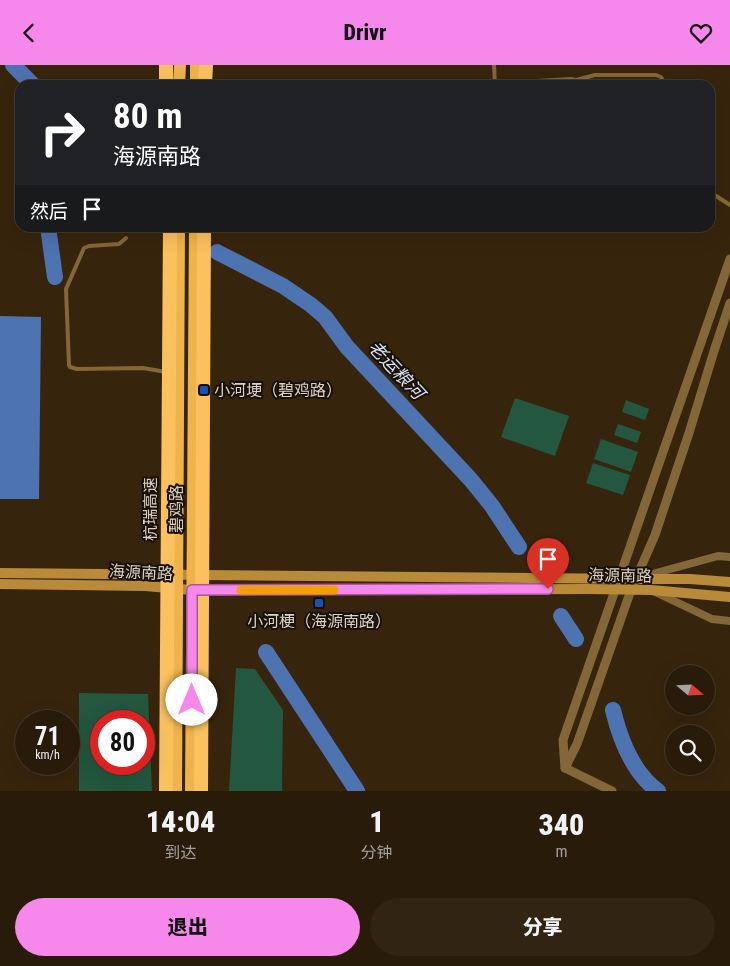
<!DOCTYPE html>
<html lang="zh">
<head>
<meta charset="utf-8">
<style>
  body { margin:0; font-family:"Roboto Condensed","Noto Sans SC",sans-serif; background:#312413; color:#f1f3f6; height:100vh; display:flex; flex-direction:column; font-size:19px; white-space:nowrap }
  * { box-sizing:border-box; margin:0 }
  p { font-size:16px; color:#a5a19c }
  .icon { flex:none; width:28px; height:28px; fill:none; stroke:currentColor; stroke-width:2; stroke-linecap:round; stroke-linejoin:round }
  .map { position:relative; height:726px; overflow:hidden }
  .side { display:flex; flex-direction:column; background:#291b0a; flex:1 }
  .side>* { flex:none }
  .top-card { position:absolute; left:15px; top:15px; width:700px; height:152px; border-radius:15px; box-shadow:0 5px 20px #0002,0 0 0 1px #45392b; background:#202124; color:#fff; overflow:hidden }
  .needle { width:32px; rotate:109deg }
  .fabs { position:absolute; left:665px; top:600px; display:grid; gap:10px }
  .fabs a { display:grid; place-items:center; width:50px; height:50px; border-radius:50%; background:#291b0a; box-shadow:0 5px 20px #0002,0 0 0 1px #45392b; font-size:25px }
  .speed { position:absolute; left:15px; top:645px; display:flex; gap:10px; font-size:25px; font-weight:700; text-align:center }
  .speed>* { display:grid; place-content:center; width:65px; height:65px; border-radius:50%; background:#291b0a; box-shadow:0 5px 20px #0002,0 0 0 1px #45392b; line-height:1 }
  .speed small { font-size:12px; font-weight:400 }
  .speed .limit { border:8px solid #d22; background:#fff; color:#111 }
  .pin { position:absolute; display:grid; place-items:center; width:42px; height:42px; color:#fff; margin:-51px -21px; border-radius:50% 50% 50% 0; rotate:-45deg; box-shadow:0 0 5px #0007 }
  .pin .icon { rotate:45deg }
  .me { position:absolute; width:55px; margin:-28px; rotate:0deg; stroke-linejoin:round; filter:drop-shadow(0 0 4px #0008) }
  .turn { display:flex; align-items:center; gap:18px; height:105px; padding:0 15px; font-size:22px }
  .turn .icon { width:65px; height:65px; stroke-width:2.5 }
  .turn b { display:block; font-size:35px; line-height:42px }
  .then { display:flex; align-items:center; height:48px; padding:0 15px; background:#0003; gap:10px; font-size:19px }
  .eta { display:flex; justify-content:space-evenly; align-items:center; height:85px; text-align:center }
  .eta b { font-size:30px; font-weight:800; line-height:35px }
  .cta { display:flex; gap:10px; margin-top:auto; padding:10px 15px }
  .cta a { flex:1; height:58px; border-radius:30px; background:#f788eb; color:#111; font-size:20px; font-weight:800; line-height:58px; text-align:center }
  .cta a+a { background:#312413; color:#f1f3f6 }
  header { display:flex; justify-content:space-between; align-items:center; height:65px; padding:0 15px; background:#f788eb; color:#111; font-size:22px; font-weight:800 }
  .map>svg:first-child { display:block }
</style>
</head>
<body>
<header><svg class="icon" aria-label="back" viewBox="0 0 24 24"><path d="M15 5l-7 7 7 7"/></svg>Drivr<svg class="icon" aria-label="heart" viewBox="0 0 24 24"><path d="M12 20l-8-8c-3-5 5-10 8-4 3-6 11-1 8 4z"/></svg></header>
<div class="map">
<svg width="730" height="726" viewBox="0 0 730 726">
  <rect width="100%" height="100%" fill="#37240d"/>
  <g fill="#23573f" fill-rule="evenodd">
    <path d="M515,333L569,351L555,391L501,372Z"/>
    <path d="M626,335L649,344L645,355L622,347Z"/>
    <path d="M618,359L641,367L637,378L614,370Z"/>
    <path d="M601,374L638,387L631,407L594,394Z"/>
    <path d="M593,398L630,410L623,430L586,418Z"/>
    <path d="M236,603L255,604L283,645L282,726H229Z"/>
    <path d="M79,628L148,629L152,726H79ZM144,656V699H101V656Z"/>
  </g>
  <path fill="#4e73b1" d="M0,251L41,252L39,434H0Z"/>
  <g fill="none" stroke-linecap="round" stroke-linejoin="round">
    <g stroke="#4e73b1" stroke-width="16">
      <path d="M13,0L33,20"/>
      <path d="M48,162L55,212"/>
      <path d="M217,187L283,221L311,240L325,252L347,282L471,415L492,441L519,482"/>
      <path d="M561,551L576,574"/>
      <path d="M266,587L357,726"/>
      <path d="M613,645C620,674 633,708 658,726"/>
    </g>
    <g stroke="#846738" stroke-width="4">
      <path d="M494,0L495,20"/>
      <path d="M576,15L595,10H656L661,12L665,20"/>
      <path d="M533,20L537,16L571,14L576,15L582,20"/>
      <path d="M710,127L730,140"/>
      <path d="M126,173L119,179L89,181L84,183L66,224L69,300L70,302L77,304L143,303L166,307"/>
    </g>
    <g stroke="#846738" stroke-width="8">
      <path d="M645,511L718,491L730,492"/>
      <path d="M653,526L712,554L730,556"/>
    </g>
    <g stroke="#846738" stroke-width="9">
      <path d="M566,701L577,679L631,525L655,470L689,368L714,286L730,238"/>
      <path d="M565,703L563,675L730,194"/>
      <path d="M565,703L612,726"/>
    </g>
    <g stroke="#b88a39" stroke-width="10">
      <path d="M0,508L637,514H690L730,517"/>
      <path d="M0,519L145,521L192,525L588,524L651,525L730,532"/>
    </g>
    <g stroke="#eeb34a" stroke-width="12">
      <path d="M179,20L180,0"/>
      <path d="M196,20V0"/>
      <path d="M176,726L179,162"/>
      <path d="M191,726L195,162"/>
    </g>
    <g stroke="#fbc15f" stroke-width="14">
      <path d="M166,0V20"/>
      <path d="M205,20L206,0"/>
    </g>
    <g stroke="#fbc15f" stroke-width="14">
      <path d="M166,726L170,162"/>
      <path d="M201,726L204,162"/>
    </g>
  </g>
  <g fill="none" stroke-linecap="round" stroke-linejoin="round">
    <g stroke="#a15899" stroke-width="12">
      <path id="route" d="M192,635V525L548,524"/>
    </g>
    <use href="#route" stroke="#f788eb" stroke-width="9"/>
    <path stroke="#f59e0b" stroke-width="9" d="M241,525H334"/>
  </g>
  <g fill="#1a4fb4" stroke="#180f06" stroke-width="2">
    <rect x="199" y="320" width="10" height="10" rx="2.5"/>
    <rect x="314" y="533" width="10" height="10" rx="2.5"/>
  </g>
  <g text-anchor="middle" stroke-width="4" stroke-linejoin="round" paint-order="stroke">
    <g font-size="16" fill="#ddd1c4" stroke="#180f06" text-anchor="start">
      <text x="214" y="331">小河埂（碧鸡路）</text>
      <text x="319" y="562" text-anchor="middle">小河梗（海源南路）</text>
    </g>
    <g font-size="16" fill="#ddd1c4" stroke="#180f06">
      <text transform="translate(150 444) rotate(-90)" y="6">杭瑞高速</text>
      <text transform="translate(176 444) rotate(-90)" y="6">碧鸡路</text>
      <text transform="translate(141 507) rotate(3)" y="6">海源南路</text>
      <text transform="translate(620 510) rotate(1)" y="6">海源南路</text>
    </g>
    <g font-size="18" font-style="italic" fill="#d7e2f4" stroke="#180f06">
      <text transform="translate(396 305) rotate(47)" y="6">老运粮河</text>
    </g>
  </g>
</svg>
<div class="fabs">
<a><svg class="needle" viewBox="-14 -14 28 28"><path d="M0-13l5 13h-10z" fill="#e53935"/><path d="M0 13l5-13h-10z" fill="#a5a19c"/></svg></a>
<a><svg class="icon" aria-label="search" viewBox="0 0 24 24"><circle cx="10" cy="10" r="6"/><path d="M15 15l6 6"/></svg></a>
</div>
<div class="speed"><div>71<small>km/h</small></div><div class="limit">80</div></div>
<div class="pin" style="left:548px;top:524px;background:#d93025"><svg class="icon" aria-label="arrive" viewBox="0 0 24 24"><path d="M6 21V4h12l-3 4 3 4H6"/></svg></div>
<svg class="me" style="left:192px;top:635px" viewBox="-20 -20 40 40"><circle r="19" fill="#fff"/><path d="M0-13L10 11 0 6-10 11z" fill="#f788eb"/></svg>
<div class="top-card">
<div class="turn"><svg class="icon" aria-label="right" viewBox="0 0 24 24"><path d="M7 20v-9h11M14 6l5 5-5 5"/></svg><div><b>80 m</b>海源南路</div></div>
<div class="then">然后<svg class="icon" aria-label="arrive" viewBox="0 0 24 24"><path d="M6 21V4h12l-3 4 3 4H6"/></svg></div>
</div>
</div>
<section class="side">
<div class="eta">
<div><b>14:04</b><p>到达</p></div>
<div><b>1</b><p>分钟</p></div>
<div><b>340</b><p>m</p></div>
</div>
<div class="cta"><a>退出</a><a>分享</a></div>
</section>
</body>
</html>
